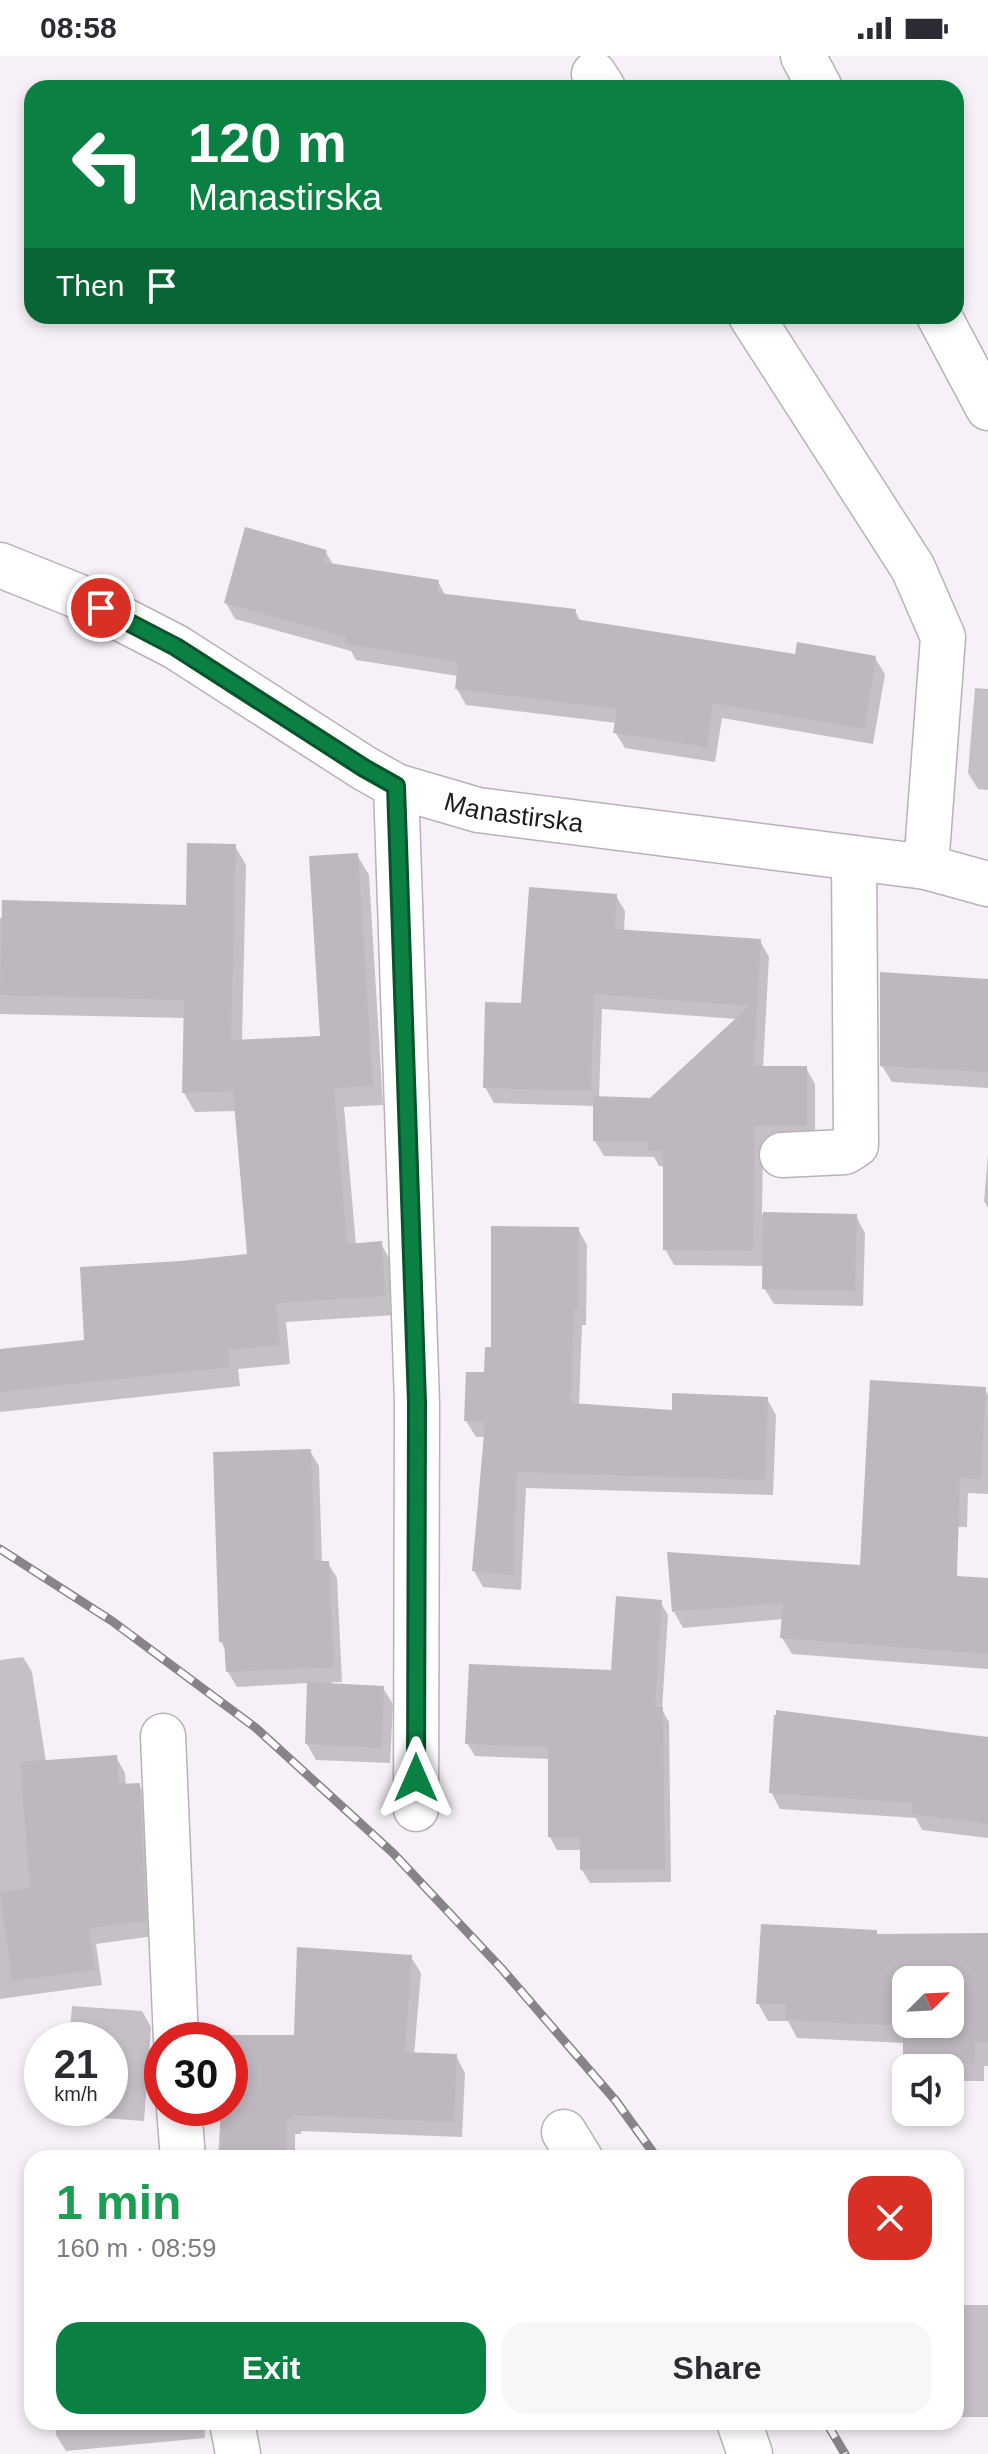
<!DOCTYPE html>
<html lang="en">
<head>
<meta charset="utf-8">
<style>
  body { margin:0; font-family:Helvetica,sans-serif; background:#f7f7f7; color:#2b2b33; height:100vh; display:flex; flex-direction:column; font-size:30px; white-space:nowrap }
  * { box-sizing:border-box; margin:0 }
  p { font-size:26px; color:#7c7c81 }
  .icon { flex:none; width:44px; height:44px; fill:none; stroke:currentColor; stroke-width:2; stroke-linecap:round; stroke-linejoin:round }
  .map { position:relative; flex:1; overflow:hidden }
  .panel { position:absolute; left:24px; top:2094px; width:940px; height:280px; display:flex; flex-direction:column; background:#fff; border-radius:24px; box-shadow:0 4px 12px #0003 }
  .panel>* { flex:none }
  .banner { position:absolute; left:24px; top:24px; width:940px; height:244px; border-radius:24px; box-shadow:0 4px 12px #0003; background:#0b8043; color:#fff; overflow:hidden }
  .needle { width:52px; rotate:66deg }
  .tools { position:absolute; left:892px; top:1910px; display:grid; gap:16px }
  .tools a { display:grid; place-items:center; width:72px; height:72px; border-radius:16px; background:#fff; box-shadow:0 4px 12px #0003; font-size:40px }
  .speed { position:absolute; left:24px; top:1966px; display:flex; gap:16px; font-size:40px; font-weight:700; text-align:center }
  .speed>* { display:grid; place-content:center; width:104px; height:104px; border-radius:50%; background:#fff; box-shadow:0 4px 12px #0003; line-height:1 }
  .speed small { font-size:20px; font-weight:400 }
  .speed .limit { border:12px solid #d22; background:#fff; color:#111 }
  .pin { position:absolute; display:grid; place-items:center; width:68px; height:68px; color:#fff; margin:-34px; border:4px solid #fff; border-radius:50%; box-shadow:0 2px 8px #0007 }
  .me { position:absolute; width:88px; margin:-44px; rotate:0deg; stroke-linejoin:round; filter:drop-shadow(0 0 6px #0008) }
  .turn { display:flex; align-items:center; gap:28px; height:168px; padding:0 32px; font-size:36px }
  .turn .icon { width:104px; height:104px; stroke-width:2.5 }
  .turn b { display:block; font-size:56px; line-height:68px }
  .then { display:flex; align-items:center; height:76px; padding:0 32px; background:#0003; gap:16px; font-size:30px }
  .round { display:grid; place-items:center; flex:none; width:84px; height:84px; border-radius:24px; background:#f7f7f7 }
  .headline { display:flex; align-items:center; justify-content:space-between; height:136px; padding:0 32px }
  h1 { font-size:48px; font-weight:700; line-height:60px; color:#1e9e55 }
  .button { display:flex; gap:16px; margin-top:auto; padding:16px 32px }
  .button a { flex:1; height:92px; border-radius:24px; background:#0b8043; color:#fff; font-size:32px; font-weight:700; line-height:92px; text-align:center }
  .button a+a { background:#f7f7f7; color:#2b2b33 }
  .status { display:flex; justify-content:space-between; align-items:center; height:56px; padding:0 40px; background:#fff; direction:ltr }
  .status svg { height:22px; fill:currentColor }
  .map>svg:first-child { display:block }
</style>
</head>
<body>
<div class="status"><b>08:58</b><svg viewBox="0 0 49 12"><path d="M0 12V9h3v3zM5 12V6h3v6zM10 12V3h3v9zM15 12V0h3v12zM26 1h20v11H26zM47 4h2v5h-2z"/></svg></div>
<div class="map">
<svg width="988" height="2398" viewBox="0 0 988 2398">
  <rect width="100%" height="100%" fill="#f7f0f8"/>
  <g fill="#0003" fill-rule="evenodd">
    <path d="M325,495L334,510L438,526L446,540L575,555L581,566L796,600L875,602L885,618L873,688L722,662L715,706L625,692L615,676L617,667L466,649L457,633L458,620L356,604L351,595L235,563L226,547Z"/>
    <path d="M975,632L988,633V734L978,733L968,717Z"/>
    <path d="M235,790L246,809L242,985L322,982L357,799L369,819L383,1049L344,1051L356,1189L381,1188L392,1207L395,1259L286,1266L290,1308L238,1313L240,1330L0,1356V1295L86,1286L181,1207L249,1199L236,1055L195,1056L184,1037L185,962L0,958V862L188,851Z"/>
    <path d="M616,840L625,855L624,876L760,885L769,901L763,1012H806L815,1028V1085H763L762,1158L856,1160L865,1177L863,1250L774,1248L764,1232V1210L674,1209L665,1193V1111L659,1110L654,1101L604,1100L595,1085V1050L494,1047L485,1031L523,949ZM602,953L737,963L651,1044L599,1043Z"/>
    <path d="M988,960V1032L892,1026L882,1010Z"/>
    <path d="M988,1099V1152L984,1145Z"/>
    <path d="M578,1173L587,1189L586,1269H582L579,1349L674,1356L767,1343L776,1359L773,1439L526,1432L521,1534L483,1531L474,1515L485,1381H476L466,1365L486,1319L493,1293Z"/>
    <path d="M985,1333L988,1339V1438L968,1437L967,1471H874Z"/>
    <path d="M310,1395L319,1410L322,1507H328L337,1522L342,1626H332V1629L383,1632L393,1648L390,1707L316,1704L307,1688L309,1627L237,1631L228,1616L227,1597L221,1586Z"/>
    <path d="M988,1525V1613L792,1598L782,1582L784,1563L683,1572L674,1556Z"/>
    <path d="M660,1546L668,1559L662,1654L669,1666L671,1826L590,1827L582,1814V1794H557L550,1781V1703L475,1700L467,1687L613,1616Z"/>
    <path d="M23,1601L32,1616L46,1706L116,1701L125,1717L126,1730L139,1729L148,1745L154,1880L96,1888L102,1929L0,1943V1604Z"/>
    <path d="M988,1683V1782L922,1774L916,1762L780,1753L771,1736Z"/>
    <path d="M876,1876L879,1880L988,1879V2010H984V2025H950V2012H908L905,2008V1987L797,1982L788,1965H768L758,1947ZM906,1924H950V1968H906Z"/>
    <path d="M411,1901L421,1917L414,1999L456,2000L465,2017L462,2081L301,2075V2078H295V2102H218L221,2052H230V1984H222L296,1981Z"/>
    <path d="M72,1950L142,1955L151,1971L144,2065L74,2060L70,2052H110V1984H69Z"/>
    <rect x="956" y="2249" width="32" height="112"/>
    <path d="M55,2366H204L205,2382L66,2395L56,2379Z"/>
  </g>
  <g fill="#beb7bf" fill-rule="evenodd">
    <path d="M245,471L327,494L323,506L439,524L437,537L576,553L575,563L795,598L797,586L876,600L864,673L713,647L707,691L613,677L617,653L455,633L458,606L345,588L346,581L224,547Z"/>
    <path d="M187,787L236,788L231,984L320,980L309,800L358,797L373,1030L334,1032L347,1188L382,1185L385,1240L276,1247L280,1289L228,1294L230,1311L0,1336V1293L84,1284L80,1211L181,1205L247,1198L233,1035L182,1037L184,944L0,939L2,844L186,849Z"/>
    <path d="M529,831L617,838L615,873L761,883L754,1010H807V1070H755L753,1195L663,1194V1095H648V1086L593,1085V1040L650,1042L749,950L594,938L591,1035L483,1032L485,946L521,947Z"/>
    <path d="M880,916L988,923V1016L880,1010Z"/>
    <path d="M763,1156L857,1158L855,1235L762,1233Z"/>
    <path d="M491,1170L579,1171L578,1253H574L571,1347L672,1354V1337L768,1341L765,1424L517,1416L513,1519L472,1515L485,1366L464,1365L466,1316H484L485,1291H491Z"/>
    <path d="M870,1324L986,1331L981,1423L960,1422L957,1520L988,1522V1598L780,1582L783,1547L672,1556L667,1496L860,1509Z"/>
    <path d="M311,1393L315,1505H329L334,1611L226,1616L224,1586H219L213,1396Z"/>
    <path d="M616,1540L662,1544L655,1651H663L665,1814H580V1782L548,1781V1691L465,1688L469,1608L611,1614Z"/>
    <path d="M307,1626L384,1630L382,1692L305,1688Z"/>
    <path d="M776,1654L988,1681V1768L911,1758L913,1747L769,1737L774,1659H776Z"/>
    <path d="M117,1699L119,1728L140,1727L146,1865L89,1872L95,1914L12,1925L0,1836L30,1832L20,1706Z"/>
    <path d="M761,1868L877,1874V1878L988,1877V1986H975V2007L903,2008V1970L785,1964L786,1948H756ZM906,1924H950V1968H906Z"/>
    <path d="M297,1891L412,1899L405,1996L457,1998L454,2066L293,2059V2063H287L286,2102H221L220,2052H230V1984H221V1979H294Z"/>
  </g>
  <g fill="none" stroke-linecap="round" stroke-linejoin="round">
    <g stroke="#b9b1b9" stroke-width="47">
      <g id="minor">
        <path d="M803,0L820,32"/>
        <path d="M594,18L603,32"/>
        <path d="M751,260L913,512L943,581L926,811"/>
        <path d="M939,260L988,352"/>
        <path id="s1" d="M0,509L75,539L176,591L364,712L396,730L478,754L926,811L988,828"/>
        <path d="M396,730L417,1347L416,1753"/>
        <path d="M782,1099L845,1096L856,1089L854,802"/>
        <path d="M163,1680L176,1984"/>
        <path d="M179,2052L183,2102"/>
        <path d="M564,2076L580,2102"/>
        <path d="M232,2366L238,2398"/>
        <path d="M739,2366L750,2398"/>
      </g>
    </g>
    <use href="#minor" stroke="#fff" stroke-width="44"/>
    <g stroke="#878388" stroke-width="9">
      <g id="rail">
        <path d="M0,1493L112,1565L256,1672L393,1797L502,1913L616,2045L657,2102"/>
        <path d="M826,2366L845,2398"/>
      </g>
    </g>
    <use href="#rail" stroke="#fff" stroke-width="6" stroke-dasharray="18" stroke-linecap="butt"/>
  </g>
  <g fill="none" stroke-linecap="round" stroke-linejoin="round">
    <g stroke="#07532c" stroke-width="20">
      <path id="route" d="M101,552L176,591L364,712L396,730L417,1347L416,1722"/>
    </g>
    <use href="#route" stroke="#0b8043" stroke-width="14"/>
  </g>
  <g text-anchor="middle" stroke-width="6" stroke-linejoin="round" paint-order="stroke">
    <g font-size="26" fill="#1e1b1e" stroke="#fff">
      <text dy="9" stroke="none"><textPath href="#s1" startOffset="576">Manastirska</textPath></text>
    </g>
  </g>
</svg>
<div class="tools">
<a><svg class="needle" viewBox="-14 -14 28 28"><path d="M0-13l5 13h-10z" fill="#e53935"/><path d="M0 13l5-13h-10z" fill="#7c7c81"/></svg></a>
<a><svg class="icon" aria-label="sound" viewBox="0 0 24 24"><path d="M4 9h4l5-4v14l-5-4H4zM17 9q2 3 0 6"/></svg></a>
</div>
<div class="speed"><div>21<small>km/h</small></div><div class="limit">30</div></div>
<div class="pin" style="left:101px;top:552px;background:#d93025"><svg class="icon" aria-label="arrive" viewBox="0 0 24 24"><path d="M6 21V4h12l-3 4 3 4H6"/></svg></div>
<svg class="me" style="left:416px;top:1722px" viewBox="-20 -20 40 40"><path d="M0-17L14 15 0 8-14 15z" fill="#0b8043" stroke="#fff" stroke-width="4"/></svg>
<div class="banner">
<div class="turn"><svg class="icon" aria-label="left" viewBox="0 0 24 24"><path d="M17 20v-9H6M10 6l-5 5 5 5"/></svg><div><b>120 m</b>Manastirska</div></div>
<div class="then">Then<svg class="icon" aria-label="arrive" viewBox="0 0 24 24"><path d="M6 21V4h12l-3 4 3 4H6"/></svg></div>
</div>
<section class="panel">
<div class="headline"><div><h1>1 min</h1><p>160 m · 08:59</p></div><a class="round" style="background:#d93025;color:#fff"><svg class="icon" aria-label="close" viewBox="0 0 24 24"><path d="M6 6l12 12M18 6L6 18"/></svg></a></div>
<div class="button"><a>Exit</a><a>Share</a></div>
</section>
</div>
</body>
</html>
